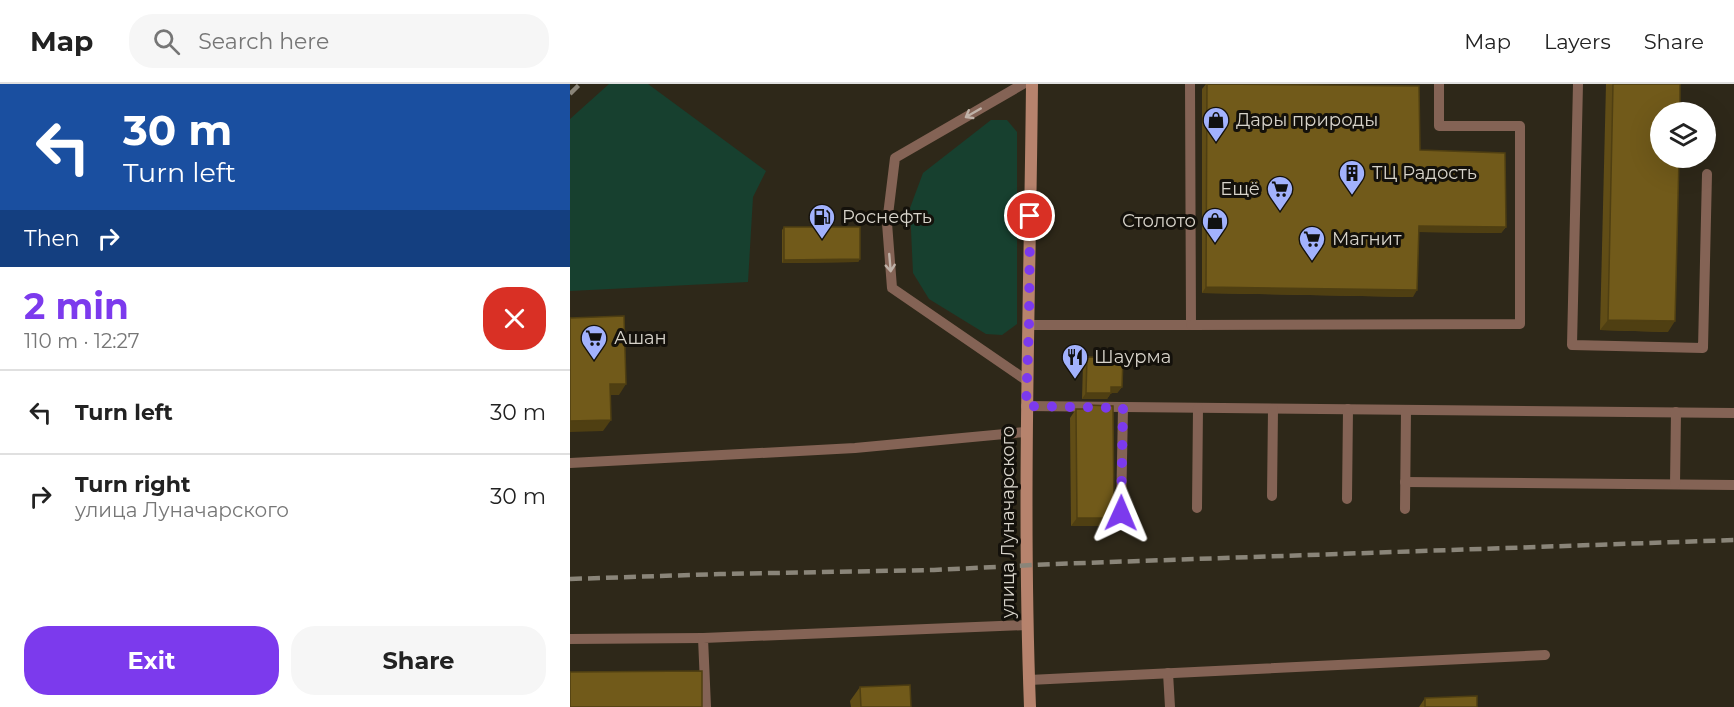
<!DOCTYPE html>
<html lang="en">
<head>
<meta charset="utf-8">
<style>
  body { margin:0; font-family:Montserrat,sans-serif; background:#f6f6f6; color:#222; height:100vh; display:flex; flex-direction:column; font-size:22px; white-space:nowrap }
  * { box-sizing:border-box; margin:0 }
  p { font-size:20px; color:#767676 }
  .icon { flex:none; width:33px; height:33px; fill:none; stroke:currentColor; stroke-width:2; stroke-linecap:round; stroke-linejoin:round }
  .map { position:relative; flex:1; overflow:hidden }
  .panel { display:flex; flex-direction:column; background:#fff; width:570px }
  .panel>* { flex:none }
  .top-card { background:#1a4fa0; color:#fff; overflow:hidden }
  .tools { position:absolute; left:1080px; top:18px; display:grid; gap:12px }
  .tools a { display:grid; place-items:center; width:66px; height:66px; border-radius:50%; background:#fff; box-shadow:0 6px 24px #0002; font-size:30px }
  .pin { position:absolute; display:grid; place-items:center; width:51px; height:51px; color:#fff; margin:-26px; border:3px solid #fff; border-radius:50%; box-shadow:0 2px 6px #0007 }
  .me { position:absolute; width:66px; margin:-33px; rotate:1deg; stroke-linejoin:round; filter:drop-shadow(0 0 4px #0008) }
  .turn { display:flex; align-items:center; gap:21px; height:126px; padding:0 24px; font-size:27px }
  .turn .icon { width:78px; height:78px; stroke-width:2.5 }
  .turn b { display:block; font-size:42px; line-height:51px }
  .then { display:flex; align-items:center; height:57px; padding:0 24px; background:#0003; gap:12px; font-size:22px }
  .round { display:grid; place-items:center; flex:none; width:63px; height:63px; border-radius:24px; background:#f6f6f6 }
  .headline { display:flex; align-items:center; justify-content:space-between; height:102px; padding:0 24px }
  h1 { font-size:36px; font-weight:700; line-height:45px; color:#7c3aed }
  .button { display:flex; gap:12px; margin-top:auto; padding:12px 24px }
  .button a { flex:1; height:69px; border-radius:24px; background:#7c3aed; color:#fff; font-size:24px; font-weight:700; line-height:69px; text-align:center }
  .button a+a { background:#f6f6f6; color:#222 }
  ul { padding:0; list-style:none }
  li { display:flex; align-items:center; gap:18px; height:84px; padding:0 24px; border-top:2px solid #e0e0e0 }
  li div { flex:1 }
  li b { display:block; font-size:22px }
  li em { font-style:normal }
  header { display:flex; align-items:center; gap:36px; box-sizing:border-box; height:84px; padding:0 30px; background:#fff; border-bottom:2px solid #e0e0e0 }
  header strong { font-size:28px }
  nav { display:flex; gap:33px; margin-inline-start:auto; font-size:21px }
  .search { width:420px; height:54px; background:#f6f6f6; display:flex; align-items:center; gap:15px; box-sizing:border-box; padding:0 21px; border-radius:24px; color:#767676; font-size:22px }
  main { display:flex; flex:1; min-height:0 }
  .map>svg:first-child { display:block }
</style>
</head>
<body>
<header>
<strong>Map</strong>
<div class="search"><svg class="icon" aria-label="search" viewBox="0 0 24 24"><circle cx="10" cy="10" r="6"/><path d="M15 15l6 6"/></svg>Search here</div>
<nav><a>Map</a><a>Layers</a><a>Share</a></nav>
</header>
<main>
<section class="panel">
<div class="top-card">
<div class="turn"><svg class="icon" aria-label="left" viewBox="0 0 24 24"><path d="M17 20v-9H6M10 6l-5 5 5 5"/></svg><div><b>30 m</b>Turn left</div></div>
<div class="then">Then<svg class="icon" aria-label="right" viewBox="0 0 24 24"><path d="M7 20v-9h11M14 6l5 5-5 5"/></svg></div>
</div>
<div class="headline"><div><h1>2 min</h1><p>110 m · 12:27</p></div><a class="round" style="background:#d93025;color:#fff"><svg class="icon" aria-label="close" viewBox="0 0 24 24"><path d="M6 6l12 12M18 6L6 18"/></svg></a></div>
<ul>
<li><svg class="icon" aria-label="left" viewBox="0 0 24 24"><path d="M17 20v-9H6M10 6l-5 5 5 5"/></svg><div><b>Turn left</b></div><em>30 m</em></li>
<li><svg class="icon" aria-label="right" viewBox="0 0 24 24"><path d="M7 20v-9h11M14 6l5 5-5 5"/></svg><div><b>Turn right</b><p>улица Луначарского</p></div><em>30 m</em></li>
</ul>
<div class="button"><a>Exit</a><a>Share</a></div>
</section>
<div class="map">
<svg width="1164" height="623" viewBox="0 0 1164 623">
  <rect width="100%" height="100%" fill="#2e2819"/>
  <g fill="#17402f">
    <path d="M39,0H78L196,87L183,113L178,198L0,207V35Z"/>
    <path d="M421,36H437L447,48V240L432,251L416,250L359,215L343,189L340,124L353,89Z"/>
  </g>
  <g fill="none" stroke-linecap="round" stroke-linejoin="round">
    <g stroke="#846355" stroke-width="10">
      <path d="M453,0L325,74L317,139L322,204L456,296"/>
      <path d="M1008,0L1002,261L1133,264L1137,90"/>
      <path d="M459,241H621L620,0"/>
      <path d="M621,241L950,240V42H869V0"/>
      <path d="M456,322L1164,329"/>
      <path d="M0,379L285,364L455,348"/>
      <path d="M835,398L1164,401"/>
      <path d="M1105,400L1106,328"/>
      <path d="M702,412L703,325"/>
      <path d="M777,415L778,325"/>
      <path d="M627,424L628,324"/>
      <path d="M835,425L836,326"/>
      <path d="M551,429L553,324"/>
      <path d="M0,555L133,554"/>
      <path d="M598,589L600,623"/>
      <path d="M459,596L975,571"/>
      <path d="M136,623L133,554L457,541"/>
    </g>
    <path stroke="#b7836d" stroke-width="12" d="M460,623C452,415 460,208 462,0"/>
    <g stroke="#8a8579" stroke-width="4.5" stroke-dasharray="12 6" stroke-linecap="butt">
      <path d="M0,10L10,0"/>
      <path d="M0,495L150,490L364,486L484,480L1164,456"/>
    </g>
  </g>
  <g fill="#614d16">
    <path d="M636,0H707L850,66L936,143L931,149L849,148L843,213L632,209V5Z"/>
    <path d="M1036,0H1110L1098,248L1030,246Z"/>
    <path d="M214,143L290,175L288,178L212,179V146Z"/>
    <path d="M517,273L552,303L547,309H541L537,315H512L513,279Z"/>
    <path d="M517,321L544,434L537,442H501L500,334L506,325H515Z"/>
    <path d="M290,603L341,623H281L280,617Z"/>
    <path d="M855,614L907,623H849Z"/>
  </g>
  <g fill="#4f3f12">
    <path d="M849,142L936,143L931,149L845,148Z"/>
    <path d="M290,175L288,178L212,179L214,176Z"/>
    <path d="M636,203L847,206L843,213L632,209Z"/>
    <path d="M1038,236L1105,237L1098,248L1030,246Z"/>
    <path d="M40,300H56L49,311H32Z"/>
    <path d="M541,303H552L547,309H537Z"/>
    <path d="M516,309H541L537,315H512Z"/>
    <path d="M41,336L33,347L0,348V337Z"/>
    <path d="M507,434H544L537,442H501Z"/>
  </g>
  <g fill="#715a1a" stroke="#4f3f12" stroke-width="1.5">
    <path d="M637,0L849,2L850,66L935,69L936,143L849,142L847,206L636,203Z"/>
    <path d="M1043,0H1110V28H1090V74H1109L1105,237L1038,236Z"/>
    <path d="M214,143H290V175L214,176Z"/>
    <path d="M54,232L56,300H40L41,336L0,337V234Z"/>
    <path d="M517,273L553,274L552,303H541V309H516Z"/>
    <path d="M517,321L543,322L544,434H507L506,325H517Z"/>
    <path d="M132,587V623H0V588Z"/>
    <path d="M340,601L341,623H291L290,603Z"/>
    <path d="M907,612V623H855V614Z"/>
  </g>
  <defs><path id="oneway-shaft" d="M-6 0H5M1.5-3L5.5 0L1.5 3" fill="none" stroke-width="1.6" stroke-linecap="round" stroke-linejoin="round" transform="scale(1.5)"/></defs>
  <g stroke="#bfb2a8">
    <use href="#oneway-shaft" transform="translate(403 29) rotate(150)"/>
    <use href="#oneway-shaft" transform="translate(320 179) rotate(85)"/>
  </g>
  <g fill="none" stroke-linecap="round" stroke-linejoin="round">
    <path stroke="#7c3aed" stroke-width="10" stroke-dasharray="0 18" d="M460,132L459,241L456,322L553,324L551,429"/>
  </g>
  <defs>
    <g id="shop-pin" transform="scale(1.35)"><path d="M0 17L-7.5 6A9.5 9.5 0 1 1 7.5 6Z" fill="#a2b2fd" stroke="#14110b"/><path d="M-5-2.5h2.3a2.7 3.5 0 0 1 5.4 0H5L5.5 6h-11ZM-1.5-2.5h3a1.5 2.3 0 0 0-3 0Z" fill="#111"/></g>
    <g id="building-pin" transform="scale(1.35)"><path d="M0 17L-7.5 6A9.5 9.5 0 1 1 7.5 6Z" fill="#a2b2fd" stroke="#14110b"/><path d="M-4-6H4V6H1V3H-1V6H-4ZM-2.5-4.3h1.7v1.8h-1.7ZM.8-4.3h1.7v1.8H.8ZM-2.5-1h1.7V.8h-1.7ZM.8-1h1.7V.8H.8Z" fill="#111"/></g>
    <g id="supermarket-pin" transform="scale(1.35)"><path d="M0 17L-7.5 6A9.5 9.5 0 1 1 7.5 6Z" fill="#a2b2fd" stroke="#14110b"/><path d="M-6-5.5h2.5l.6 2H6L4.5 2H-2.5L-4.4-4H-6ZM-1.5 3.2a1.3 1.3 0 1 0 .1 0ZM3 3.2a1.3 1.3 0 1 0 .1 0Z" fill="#111"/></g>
    <g id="fuel-pin" transform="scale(1.35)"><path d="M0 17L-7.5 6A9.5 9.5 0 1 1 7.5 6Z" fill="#a2b2fd" stroke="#14110b"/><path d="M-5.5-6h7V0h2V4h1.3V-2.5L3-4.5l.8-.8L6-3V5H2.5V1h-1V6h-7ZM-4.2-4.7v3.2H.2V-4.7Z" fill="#111"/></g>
    <g id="restaurant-pin" transform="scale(1.35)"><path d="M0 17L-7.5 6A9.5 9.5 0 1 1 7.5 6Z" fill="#a2b2fd" stroke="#14110b"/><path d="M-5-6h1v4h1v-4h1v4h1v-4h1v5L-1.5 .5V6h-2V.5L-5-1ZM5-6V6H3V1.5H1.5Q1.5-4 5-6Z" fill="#111"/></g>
  </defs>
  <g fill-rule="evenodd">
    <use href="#shop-pin" x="646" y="36"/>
    <use href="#building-pin" x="782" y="89"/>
    <use href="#supermarket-pin" x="710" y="105"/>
    <use href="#fuel-pin" x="252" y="133"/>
    <use href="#shop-pin" x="645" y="137"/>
    <use href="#supermarket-pin" x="742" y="155"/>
    <use href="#supermarket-pin" x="24" y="254"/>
    <use href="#restaurant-pin" x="505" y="273"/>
  </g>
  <g text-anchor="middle" stroke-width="6" stroke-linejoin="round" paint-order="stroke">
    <g font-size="18" fill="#d8d4cb" stroke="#14110b" text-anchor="start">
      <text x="666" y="42">Дары природы</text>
      <text x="802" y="95">ТЦ Радость</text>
      <text x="690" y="111" text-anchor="end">Ещё</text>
      <text x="272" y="139">Роснефть</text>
      <text x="626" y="143" text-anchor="end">Столото</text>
      <text x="762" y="161">Магнит</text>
      <text x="44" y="260">Ашан</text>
      <text x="524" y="279">Шаурма</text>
    </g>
    <g font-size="18" fill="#d8d4cb" stroke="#14110b">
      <text transform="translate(438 438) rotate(-90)" y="6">улица Луначарского</text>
    </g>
  </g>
</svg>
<div class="tools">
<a><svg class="icon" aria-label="layers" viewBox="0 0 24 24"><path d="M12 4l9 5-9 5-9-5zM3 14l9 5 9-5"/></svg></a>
</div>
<div class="pin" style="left:460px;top:132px;background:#d93025"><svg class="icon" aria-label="arrive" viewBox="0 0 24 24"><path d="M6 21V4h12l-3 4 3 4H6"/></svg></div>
<svg class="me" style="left:551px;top:429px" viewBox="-20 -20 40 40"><path d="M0-17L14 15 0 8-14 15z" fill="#7c3aed" stroke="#fff" stroke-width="4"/></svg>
</div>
</main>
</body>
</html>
